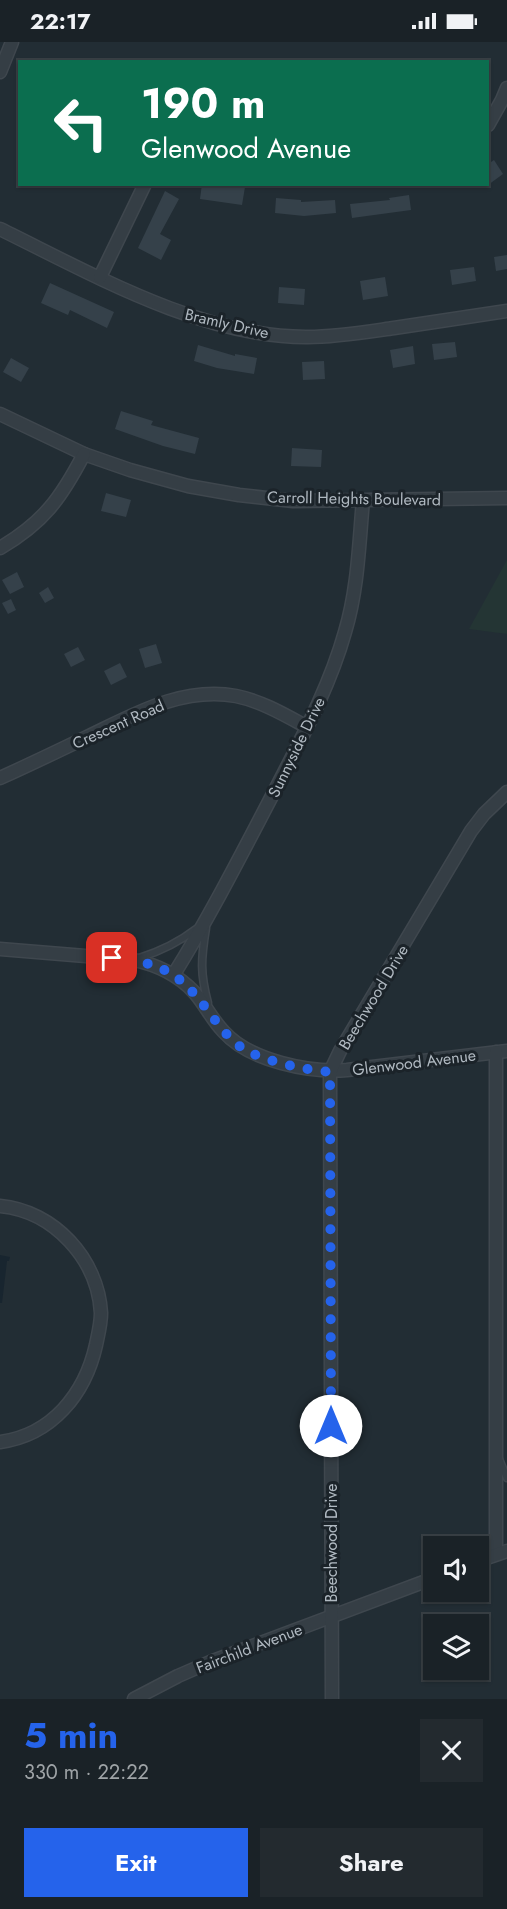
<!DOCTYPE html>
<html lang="en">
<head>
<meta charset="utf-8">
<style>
  body { margin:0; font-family:Jost,sans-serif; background:#232a2f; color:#f1f3f6; height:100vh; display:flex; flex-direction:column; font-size:22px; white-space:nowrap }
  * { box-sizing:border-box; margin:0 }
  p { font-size:20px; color:#9fa4a7 }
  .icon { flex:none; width:33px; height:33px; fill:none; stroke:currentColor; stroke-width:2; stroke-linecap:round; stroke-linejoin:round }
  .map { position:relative; height:1657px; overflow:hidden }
  .drawer { display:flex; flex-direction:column; background:#1a2227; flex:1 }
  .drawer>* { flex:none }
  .hud { position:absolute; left:18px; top:18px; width:471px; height:126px; border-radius:0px; box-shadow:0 2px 4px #0004,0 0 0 2px #383f44; background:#0b6e4f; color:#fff; overflow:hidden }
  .buttons { position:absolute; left:423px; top:1494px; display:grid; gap:12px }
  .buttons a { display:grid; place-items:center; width:66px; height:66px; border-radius:0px; background:#1a2227; box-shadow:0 2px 4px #0004,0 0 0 2px #383f44; font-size:30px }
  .pin { position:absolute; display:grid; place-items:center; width:51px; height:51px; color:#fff; margin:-26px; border-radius:12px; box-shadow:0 3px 9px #0006 }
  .me { position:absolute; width:66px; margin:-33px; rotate:0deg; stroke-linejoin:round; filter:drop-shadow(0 0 4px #0008) }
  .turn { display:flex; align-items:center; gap:21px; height:126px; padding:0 24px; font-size:27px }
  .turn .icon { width:78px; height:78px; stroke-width:2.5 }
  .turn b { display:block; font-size:42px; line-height:51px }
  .round { display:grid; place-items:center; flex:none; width:63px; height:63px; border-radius:0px; background:#232a2f }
  .head { display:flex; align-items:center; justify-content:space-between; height:102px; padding:0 24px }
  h1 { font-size:36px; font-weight:700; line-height:45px; color:#2563eb }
  .action { display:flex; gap:12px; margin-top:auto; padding:12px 24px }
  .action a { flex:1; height:69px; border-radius:0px; background:#2563eb; color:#fff; font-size:24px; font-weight:700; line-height:69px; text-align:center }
  .action a+a { background:#232a2f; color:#f1f3f6 }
  .status { display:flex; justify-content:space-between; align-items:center; height:42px; padding:0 30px; background:#1a2227; direction:ltr }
  .status svg { height:16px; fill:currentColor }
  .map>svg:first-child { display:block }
</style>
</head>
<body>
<div class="status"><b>22:17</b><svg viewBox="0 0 49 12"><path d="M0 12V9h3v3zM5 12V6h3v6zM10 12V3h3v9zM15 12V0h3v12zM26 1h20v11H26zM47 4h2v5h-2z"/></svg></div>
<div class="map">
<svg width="507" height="1657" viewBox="0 0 507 1657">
  <rect width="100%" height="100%" fill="#222d34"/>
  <path fill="#243534" d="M507,518V592L469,587Z"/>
  <path fill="#18252f" d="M0,1213L10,1215L9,1219H7L2,1261H0Z"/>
  <g fill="#35414a">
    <path d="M494,118L503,132L488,143V122Z"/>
    <path d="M202,142H230L245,145L242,163L200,157Z"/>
    <path d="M165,149L179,157L160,192L171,198L161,218L138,206Z"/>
    <path d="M409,153L411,168L352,176L350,162L390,158L389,156Z"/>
    <path d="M276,156L301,158V160L335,158L336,171L304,174L275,171Z"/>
    <path d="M507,213V227L496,229L494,215Z"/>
    <path d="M474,225L476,239L452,243L450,228Z"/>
    <path d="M385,235L388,254L363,258L360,239Z"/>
    <path d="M50,241L114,270L107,286L70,268L68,273L41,261Z"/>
    <path d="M279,245L305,247L304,263L278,261Z"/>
    <path d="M455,300L457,315L434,318L432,302Z"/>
    <path d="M198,303L235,314V312L257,316L254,332L217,326L194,319Z"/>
    <path d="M413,304L415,322L393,326L390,308Z"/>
    <path d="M11,316L29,326L21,340L3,330Z"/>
    <path d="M324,319L325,337L303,338L302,320Z"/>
    <path d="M121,369L153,379L151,383L199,396L195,412L163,404L115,387Z"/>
    <path d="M292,406L322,408L321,425L291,424Z"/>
    <path d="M106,451L131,458L126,475L101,469Z"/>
    <path d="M17,530L24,545L10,552L2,538Z"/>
    <path d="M48,545L54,556L45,561L39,551Z"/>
    <path d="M11,557L16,568L8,572L2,561Z"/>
    <path d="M156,602L162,621L145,626L139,607Z"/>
    <path d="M78,605L85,618L71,625L64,612Z"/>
    <path d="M120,621L127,635L111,643L104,629Z"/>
  </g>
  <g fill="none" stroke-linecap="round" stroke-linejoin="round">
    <g stroke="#3f474e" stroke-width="9">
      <g id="service">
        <path d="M206,886C201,917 200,931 208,961"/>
        <path d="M139,916C161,909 178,901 196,887"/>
        <path d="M499,1417L507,1436"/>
      </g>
    </g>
    <g stroke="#3f474e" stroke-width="15">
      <g id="minor">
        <path d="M0,30L12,0"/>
        <path d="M488,83L502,58L507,46"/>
        <path d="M0,187C92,232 203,296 308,295C336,295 366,290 394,286C432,280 469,275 507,269"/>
        <path d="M100,235L145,142"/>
        <path d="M0,372L84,412L130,428L188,444L239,453L293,459L507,456"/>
        <path d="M0,506C44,480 61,456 84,412"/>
        <path d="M0,736C29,723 58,709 87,695C133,673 182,644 236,654C261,659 285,673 307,685"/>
        <path d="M0,907L134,918C158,923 177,932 194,950C205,962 212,978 224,990C250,1019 310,1031 347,1028L507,1009"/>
        <path d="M174,932C210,874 241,813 273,752C300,699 329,647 345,590C358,547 359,502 363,458"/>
        <path d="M0,1164C54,1169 98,1217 101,1271C101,1282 98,1293 96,1303C85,1352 52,1393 0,1400"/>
        <path d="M496,1512V1010"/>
        <path d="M478,1519L507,1509"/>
        <path d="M134,1657L178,1634L210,1620L434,1536"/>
        <path d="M332,1657L330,1030L340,1009L471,789L484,772L507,750"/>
      </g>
    </g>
    <use href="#service" stroke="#353e45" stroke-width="6"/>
    <use href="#minor" stroke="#353e45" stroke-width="12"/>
  </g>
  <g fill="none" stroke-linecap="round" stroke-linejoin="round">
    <path stroke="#2563eb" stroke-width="10" stroke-dasharray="0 18" d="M112,916C160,920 179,930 208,969C218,982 228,996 242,1006C262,1019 306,1028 330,1030L331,1384"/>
  </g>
  <g text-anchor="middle" stroke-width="6" stroke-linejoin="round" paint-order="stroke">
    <g font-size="16" fill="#b0b9c1" stroke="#1b2329">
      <text transform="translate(227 281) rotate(13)" y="6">Bramly Drive</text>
      <text transform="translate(354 456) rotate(1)" y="6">Carroll Heights Boulevard</text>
      <text transform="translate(118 682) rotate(-24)" y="6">Crescent Road</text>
      <text transform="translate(296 705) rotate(-64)" y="6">Sunnyside Drive</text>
      <text transform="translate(373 955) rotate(-59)" y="6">Beechwood Drive</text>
      <text transform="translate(414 1020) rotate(-7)" y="6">Glenwood Avenue</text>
      <text transform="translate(331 1501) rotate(-90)" y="6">Beechwood Drive</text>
      <text transform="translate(249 1606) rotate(-21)" y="6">Fairchild Avenue</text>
    </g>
  </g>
</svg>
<div class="buttons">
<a><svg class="icon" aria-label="sound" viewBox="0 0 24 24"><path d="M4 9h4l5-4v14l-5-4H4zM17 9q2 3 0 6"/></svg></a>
<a><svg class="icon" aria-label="layers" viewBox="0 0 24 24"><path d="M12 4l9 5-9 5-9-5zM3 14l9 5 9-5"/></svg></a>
</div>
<div class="pin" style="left:112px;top:916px;background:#d93025"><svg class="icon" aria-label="arrive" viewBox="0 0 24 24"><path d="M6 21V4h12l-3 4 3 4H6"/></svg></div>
<svg class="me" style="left:331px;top:1384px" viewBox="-20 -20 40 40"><circle r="19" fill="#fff"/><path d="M0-13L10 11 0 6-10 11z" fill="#2563eb"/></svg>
<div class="hud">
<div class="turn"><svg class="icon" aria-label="left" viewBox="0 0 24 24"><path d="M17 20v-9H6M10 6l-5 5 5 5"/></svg><div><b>190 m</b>Glenwood Avenue</div></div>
</div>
</div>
<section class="drawer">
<div class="head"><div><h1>5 min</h1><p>330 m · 22:22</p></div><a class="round"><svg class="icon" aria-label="close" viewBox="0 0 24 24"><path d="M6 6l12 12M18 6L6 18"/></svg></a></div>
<div class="action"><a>Exit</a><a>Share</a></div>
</section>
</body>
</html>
